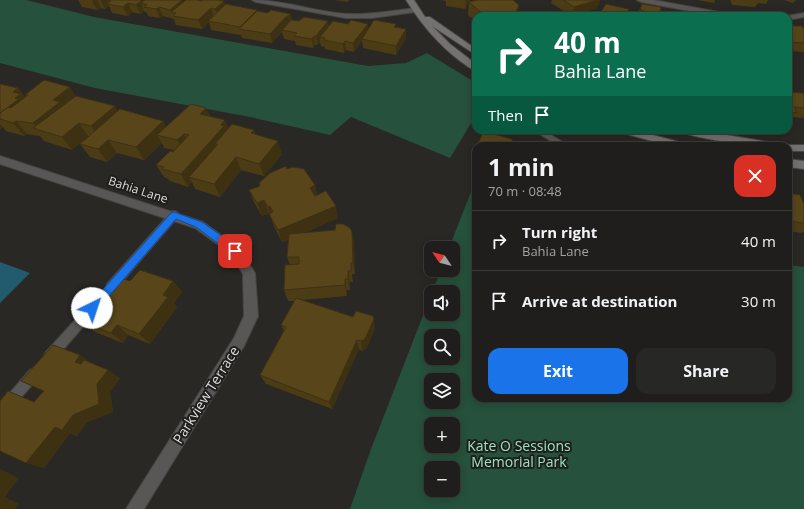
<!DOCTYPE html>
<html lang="en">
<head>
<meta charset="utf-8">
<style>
  body { margin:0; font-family:"Open Sans",sans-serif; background:#272725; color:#f1f3f6; height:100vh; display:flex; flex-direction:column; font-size:15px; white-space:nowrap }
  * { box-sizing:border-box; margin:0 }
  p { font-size:13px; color:#a1a2a3 }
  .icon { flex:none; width:22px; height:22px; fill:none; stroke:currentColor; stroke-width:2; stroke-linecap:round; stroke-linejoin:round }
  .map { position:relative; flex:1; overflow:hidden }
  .details { position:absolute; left:472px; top:142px; width:320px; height:260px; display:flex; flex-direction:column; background:#1f1e1c; border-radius:12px; box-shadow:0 2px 10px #0003,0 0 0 1px #3c3c3b }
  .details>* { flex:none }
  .top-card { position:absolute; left:472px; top:12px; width:320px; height:122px; border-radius:12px; box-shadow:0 2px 10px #0003,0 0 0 1px #3c3c3b; background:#0b6e4f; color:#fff; overflow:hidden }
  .needle { width:26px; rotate:305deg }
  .buttons { position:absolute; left:424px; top:241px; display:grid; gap:8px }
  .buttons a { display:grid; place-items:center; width:36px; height:36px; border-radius:8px; background:#1f1e1c; box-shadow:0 2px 10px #0003,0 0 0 1px #3c3c3b; font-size:20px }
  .pin { position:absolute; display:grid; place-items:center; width:34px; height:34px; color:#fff; margin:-17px; border-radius:8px; box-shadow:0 2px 6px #0006 }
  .me { position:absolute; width:44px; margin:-22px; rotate:41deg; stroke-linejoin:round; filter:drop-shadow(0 0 3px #0008) }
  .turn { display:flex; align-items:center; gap:14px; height:84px; padding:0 16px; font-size:18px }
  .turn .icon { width:52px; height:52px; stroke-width:2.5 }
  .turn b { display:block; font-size:28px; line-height:34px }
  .then { display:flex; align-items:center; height:38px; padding:0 16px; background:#0003; gap:8px; font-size:15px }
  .round { display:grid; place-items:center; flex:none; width:42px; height:42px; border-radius:12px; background:#272725 }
  .summary { display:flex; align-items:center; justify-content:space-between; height:68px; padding:0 16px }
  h1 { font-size:24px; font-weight:700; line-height:30px }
  .cta { display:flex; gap:8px; margin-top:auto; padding:8px 16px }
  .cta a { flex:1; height:46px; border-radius:12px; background:#1a73e8; color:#fff; font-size:16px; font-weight:700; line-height:46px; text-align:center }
  .cta a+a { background:#272725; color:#f1f3f6 }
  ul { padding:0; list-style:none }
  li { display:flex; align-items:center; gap:12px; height:60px; padding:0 16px; border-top:1px solid #3c3c3b }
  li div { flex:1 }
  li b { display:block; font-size:15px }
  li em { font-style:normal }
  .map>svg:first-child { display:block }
</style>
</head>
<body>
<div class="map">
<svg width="804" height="509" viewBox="0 0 804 509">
  <rect width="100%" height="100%" fill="#292825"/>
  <g fill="#26513c" fill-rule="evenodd">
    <path d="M0,0H26L94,17L368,66L406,63L427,53L476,83V115L450,158L351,117L330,135L250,117L95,88L0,63Z"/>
    <path d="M476,179V398H788V265L804,267V509H350L371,449L431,295V314H453V292H432L441,270H453V248H449ZM431,336H453V358H431ZM431,380H453V402H431ZM431,424H453V446H431ZM431,468H453V490H431Z"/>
  </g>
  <path fill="#225b6d" d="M0,262L30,273L0,303Z"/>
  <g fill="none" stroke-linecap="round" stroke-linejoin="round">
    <g stroke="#464542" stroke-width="2">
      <g id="lane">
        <path d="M533,130H543L569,146H559Z"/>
        <path d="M174,211L177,212L179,215L177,218L115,290L111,292L107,290L106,287L107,284L171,212Z"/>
        <path d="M90,306L94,308L95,311L94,314L54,360L50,361L46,360L44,356L46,352L86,308Z"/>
        <path d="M34,368L38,370L40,374L38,378L4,417L0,419V404L30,370Z"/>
      </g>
    </g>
    <g stroke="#464542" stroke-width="2">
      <g id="street">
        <path d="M252,0C285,0 315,12 347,14C370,15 392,11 415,8L419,10L415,12L372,18H346L256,2Z"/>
        <path d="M637,0H653L730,14L734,16H717L641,2Z"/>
        <path d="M804,13V17L788,20L787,16Z"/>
        <path d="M0,156L203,222L239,248L255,273L258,316L244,346L144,509H126L234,338L244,316L243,274L231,254L195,228L0,164Z"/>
      </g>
    </g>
    <g stroke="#464542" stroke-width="2">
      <g id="secondary">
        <path d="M406,0H414L425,17H430L476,49V55L432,26L450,44L476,64V71C470,69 465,64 460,61C438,44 421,24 406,0Z"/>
        <path d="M617,130H634L687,144L688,146H670L619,132Z"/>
        <path d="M677,130H697L774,143L779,146C745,146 711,141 679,132Z"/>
        <path d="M788,145H804V151H788V146H784Z"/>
        <path d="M788,159L804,161V169L788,167Z"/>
      </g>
    </g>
    <use href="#lane" fill="#595756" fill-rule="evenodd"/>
    <use href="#street" fill="#595756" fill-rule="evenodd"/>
    <use href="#secondary" fill="#747170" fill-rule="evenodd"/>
  </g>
  <g fill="#4c3c16">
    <path d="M78,0H182L183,2L202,1H224L225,5L257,11L292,20L299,21H328L329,26L368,29L396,28L406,38L396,55L363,48L362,41L354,52L346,50L344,53L325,49V47L321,46L320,42L317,45H315L313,48L296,45L295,41L284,39L282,32L272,43L242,38L241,35L211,30L209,22L202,29L176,25L174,19L163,16L160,18L148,16L147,13L145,12L144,11L140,14L132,12L128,16L112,13L109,6L105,9L101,8L97,10L82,7Z"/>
    <path d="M334,0H349L348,2Z"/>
    <path d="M440,0H470L465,9L446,6V1Z"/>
    <path d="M552,0H600L597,8L572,16L551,3Z"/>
    <path d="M697,0H715L714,3Z"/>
    <path d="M730,0H768L766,4L758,3L755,7L732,5Z"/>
    <path d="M784,0H796L793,3Z"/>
    <path d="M469,2L519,5L517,16H476V22L468,15Z"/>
    <path d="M642,4L660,13L674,16H637L638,13Z"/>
    <path d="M788,24L804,29V52L788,51Z"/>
    <path d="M0,84L18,88L25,97V98L26,97L25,95L76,96L118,111L166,127L206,108L210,116L229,128L254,130L256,135L282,154L264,176L241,170L220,197L195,189L192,182L188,187L170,181L168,179L164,177L156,165L174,150L164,148L162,143L144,160L117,153L107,162L90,157L80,144L89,136H88L72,150L44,141L40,136L27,134L24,136L6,131L3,127L0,129Z"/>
    <path d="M788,92L803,94L804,93V116L803,118L794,117L789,122H788Z"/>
    <path d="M476,148V166L471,165L472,156Z"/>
    <path d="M287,169L315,185L317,195L338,218L304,233L352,232L354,244L355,274H352L353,282H350V290H347V296L301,300L375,329L366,349L362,351L359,349L332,409L266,384L260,375L284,331L281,325L295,301H288L284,290L290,265L287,257L288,240L282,242L274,226L269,213L262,216L254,202L249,190L260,186L259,183Z"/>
    <path d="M788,193L804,203V231L802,233L788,231Z"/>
    <path d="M130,281H173L182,292L174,303L177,307L150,344L128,335L123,343L93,331L80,321Z"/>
    <path d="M92,363L120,378L110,392L113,412L87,422L77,436L70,433L44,468L34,402L43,391L21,381Z"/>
  </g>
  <g fill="#3e3112">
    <path d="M94,0H97L101,8L97,10L92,1Z"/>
    <path d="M100,0H118L111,1L107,0L109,4H107L109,6L105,9Z"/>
    <path d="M142,0H157L147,5L141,3L144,11L140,14L136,5Z"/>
    <path d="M182,0L186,9L176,13L171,12L170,10Z"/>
    <path d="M466,0H470L465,9Z"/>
    <path d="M597,0H600L597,8L572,16L574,7Z"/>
    <path d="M224,1L226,10L218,18L215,9Z"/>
    <path d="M128,3L132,12L128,16L123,7Z"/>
    <path d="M519,5L517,16H514Z"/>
    <path d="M159,7L163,16L160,18L156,9Z"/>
    <path d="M211,8L214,17L208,21L209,22L202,29L198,20Z"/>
    <path d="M257,10L259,19L240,29V27Z"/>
    <path d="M291,14L293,23L282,30V32L272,43L270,34L286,17Z"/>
    <path d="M328,21L329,30L320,37V42L317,45L316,36Z"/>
    <path d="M368,24L369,33L362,39V41L354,52L353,43Z"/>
    <path d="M406,29V38L396,55V46Z"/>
    <path d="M314,36L315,45L313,48L312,39Z"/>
    <path d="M345,41L346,50L344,53L343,44Z"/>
    <path d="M70,87L79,101L38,129L33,123L53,100Z"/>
    <path d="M18,88L25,97L24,98L28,103L0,119L13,92Z"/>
    <path d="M115,106L123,119L100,139L91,126Z"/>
    <path d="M206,108L212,121L200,114Z"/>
    <path d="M225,120L231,133L218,144H215L218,152L189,177L192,182L188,187L181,174Z"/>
    <path d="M16,121L27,134L24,136L13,123Z"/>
    <path d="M163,121L170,134L157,135L162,143L144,160L136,147Z"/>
    <path d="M79,123L88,136L72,150L62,137Z"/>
    <path d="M0,124L3,127L0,129Z"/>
    <path d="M254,130L259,143L251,133Z"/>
    <path d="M184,134L190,147L184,153L177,140Z"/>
    <path d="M108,140L117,153L107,162L98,149Z"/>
    <path d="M278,141L282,154L264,176L259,164Z"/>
    <path d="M236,157L241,170L220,197L214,184Z"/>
    <path d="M315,185L318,198L313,200L310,188Z"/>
    <path d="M264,200L269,213L262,216L257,203Z"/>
    <path d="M270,206L274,219L272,220L268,207Z"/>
    <path d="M336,206L338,218L282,242L278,230Z"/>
    <path d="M352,232L354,244L355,274L353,263Z"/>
    <path d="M348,271L350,282V290L348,279Z"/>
    <path d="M345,279L347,290V296L345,285Z"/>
    <path d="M173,281L182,292L174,303L177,307L150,344L139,334L163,295Z"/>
    <path d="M374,319L375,329L366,349L362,351L361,341Z"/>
    <path d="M117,325L128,335L123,343L111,333Z"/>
    <path d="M357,340L359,349L332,409L329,402Z"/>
    <path d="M80,355L94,364L89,370L75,362Z"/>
    <path d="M108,370L120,378L110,392L113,412L87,422L77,436L70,433L44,468L26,463L55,427L97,384Z"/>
    <path d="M0,469L19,478L5,497L19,504L15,509H0Z"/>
  </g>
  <g fill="#58461a" stroke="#3e3112">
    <path d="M107,0H142L136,5L128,3L123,7L107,4L111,1Z"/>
    <path d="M145,0H182L170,10L159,7L156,9L144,7L147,5L141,3Z"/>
    <path d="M186,0H197L202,1L203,0H218L224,1L215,9L211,8L198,20L173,16L176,13L171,12Z"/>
    <path d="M477,0H513L519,5L514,16H481L484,15L469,2Z"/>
    <path d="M563,0H597L574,7Z"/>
    <path d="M226,4L257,10L240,27L208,21Z"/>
    <path d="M606,4L629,9L627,12L635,14L634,16H598Z"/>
    <path d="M642,4L661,7L660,13L674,16H643L644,11L640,10Z"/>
    <path d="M271,10L291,14L286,17L270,34L239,29L257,11L268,13Z"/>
    <path d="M304,17L328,21L316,36H314L312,39L294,36L297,33L282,30L291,20L299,21Z"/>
    <path d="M351,20L368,24L353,43L345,41L343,44L324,40L325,38L320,37L333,21L348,24Z"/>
    <path d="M374,20L396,24L394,27L406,29L396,46L362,39Z"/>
    <path d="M788,24H793L794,26H802L804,29V43L791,42L788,39Z"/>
    <path d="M44,80L70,87L53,100L60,102L33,123L16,121L13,123L0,119V113L8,107L11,108L28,95H25Z"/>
    <path d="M0,84L18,88L13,92L21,94L15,98L19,99L0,113Z"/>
    <path d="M788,92L803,93L804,95V108L794,107L797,113L788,112Z"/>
    <path d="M76,96L115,106L91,126L79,123L62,137L33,128Z"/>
    <path d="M191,104L206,108L200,114L225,120L221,125L224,126L181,174L162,169L164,167L156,165L170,151L173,152L189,135L184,134L177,140L157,135Z"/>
    <path d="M120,109L163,121L136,147L108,140L98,149L80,144Z"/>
    <path d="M232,124L254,130L251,133L278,141L259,164L236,157L214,184L189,177L218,144H215Z"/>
    <path d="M484,130L495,132L494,134L511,139L513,141L514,146H477Z"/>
    <path d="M476,148V157L472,156Z"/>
    <path d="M286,166L287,169L293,167L304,169L315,185L310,188L315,196L326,191L336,206L278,230L269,214L273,212L270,206L268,207L264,200L257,203L249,190L260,186L259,183L270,173Z"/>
    <path d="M788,193L800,195L804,204V223L788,221Z"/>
    <path d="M336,224H343L350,228L352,232L353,263H351V271H348V279H345V285L284,290L285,265L299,264V257H287L289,234L335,230Z"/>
    <path d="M140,270L173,281L163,295L168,297L139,334L117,325L111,333L80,321L118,277L130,281Z"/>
    <path d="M296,298L353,317L356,311L373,316L374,319L365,339L361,341L357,340L329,402L260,375L286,327L281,325Z"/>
    <path d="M53,345L80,355L75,362L81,364L84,360L108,370L97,384L99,404L73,415L62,430L55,427L26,463L0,451V401L8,391L34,402L44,391L21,381Z"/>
  </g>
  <path fill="#1a73e8" stroke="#114b97" d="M174,212L202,222L239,248L240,251L239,254H232L196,227L176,219L96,311L92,313L89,311L87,308L89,305L171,213Z"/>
  <g text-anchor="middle" stroke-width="4" stroke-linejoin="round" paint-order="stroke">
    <g font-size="12" fill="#dddcda" stroke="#201e1c">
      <text transform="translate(138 190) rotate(18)" y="4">Bahia Lane</text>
    </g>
    <g font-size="14" fill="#dddcda" stroke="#201e1c">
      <text transform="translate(206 395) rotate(-58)" y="5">Parkview Terrace</text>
    </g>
    <g font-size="14" fill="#98e5bd" stroke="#201e1c">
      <text x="519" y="451">Kate O Sessions<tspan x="519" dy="16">Memorial Park</tspan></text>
    </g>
  </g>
</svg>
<div class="buttons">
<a><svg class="needle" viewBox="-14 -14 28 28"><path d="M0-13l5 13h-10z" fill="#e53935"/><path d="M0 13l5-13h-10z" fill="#a1a2a3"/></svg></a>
<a><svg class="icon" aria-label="sound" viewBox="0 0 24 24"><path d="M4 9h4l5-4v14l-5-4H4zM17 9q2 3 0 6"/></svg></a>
<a><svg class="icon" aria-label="search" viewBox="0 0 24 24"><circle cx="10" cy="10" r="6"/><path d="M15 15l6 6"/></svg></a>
<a><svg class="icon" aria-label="layers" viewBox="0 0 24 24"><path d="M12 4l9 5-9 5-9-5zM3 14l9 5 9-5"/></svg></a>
<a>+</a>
<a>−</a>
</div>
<div class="pin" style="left:235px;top:251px;background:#d93025"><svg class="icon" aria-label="arrive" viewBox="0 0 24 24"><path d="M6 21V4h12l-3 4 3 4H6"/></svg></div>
<svg class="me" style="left:92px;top:308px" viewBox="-20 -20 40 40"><circle r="19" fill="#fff"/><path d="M0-13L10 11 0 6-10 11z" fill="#1a73e8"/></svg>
<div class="top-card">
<div class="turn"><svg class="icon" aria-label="right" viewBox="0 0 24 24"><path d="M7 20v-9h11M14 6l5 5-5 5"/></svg><div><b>40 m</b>Bahia Lane</div></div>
<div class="then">Then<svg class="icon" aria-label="arrive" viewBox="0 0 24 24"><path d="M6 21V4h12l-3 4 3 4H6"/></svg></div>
</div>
<section class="details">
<div class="summary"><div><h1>1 min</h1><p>70 m · 08:48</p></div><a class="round" style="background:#d93025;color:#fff"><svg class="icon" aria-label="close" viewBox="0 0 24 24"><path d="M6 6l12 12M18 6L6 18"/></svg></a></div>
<ul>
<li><svg class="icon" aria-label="right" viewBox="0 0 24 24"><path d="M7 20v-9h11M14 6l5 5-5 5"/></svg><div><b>Turn right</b><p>Bahia Lane</p></div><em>40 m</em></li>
<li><svg class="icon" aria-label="arrive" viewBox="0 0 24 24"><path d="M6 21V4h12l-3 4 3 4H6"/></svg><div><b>Arrive at destination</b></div><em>30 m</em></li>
</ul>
<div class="cta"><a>Exit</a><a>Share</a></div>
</section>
</div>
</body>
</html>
